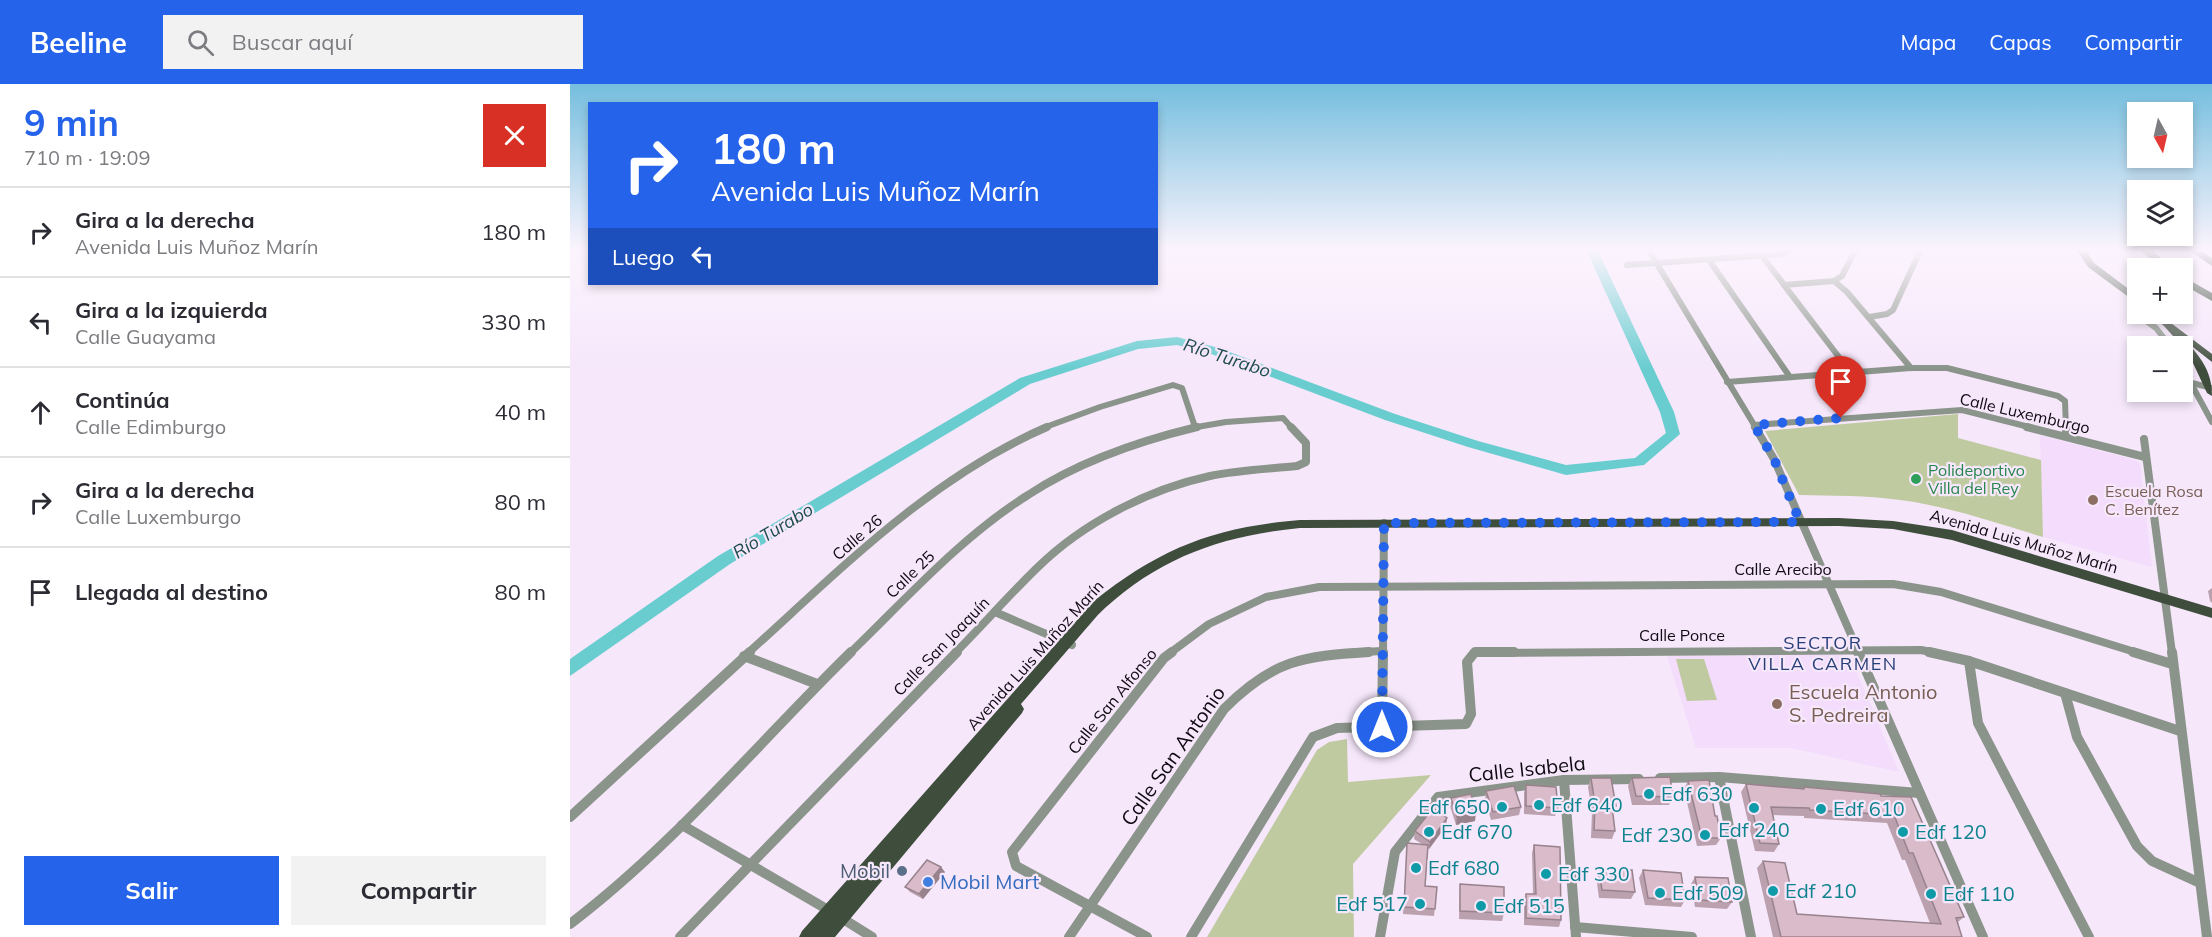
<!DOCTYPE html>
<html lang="es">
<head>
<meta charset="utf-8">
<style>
  body { margin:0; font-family:Mulish,sans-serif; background:#f2f2f3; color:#2b2b33; height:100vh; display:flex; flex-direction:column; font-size:22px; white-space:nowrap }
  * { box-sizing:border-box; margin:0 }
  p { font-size:20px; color:#7c7c81 }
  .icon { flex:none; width:33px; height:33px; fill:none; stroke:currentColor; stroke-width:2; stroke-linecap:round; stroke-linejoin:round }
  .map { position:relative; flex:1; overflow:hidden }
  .drawer { display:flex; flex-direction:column; background:#fff; width:570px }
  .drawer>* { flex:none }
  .banner { position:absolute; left:18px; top:18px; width:570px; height:183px; border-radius:0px; box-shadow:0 3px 9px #0003; background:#2563eb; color:#fff; overflow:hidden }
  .needle { width:39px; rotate:172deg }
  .fabs { position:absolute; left:1557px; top:18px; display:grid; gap:12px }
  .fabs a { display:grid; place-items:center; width:66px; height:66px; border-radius:0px; background:#fff; box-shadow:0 3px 9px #0003; font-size:30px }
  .pin { position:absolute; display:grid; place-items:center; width:51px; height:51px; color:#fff; margin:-62px -26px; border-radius:50% 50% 50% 0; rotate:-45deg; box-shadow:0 0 6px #0007 }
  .pin .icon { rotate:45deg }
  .me { position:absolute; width:66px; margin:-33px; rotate:0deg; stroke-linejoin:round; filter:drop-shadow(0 0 4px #0008) }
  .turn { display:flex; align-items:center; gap:21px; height:126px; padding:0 24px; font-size:27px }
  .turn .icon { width:78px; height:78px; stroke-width:2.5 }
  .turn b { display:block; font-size:42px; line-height:51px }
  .then { display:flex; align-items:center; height:57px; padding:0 24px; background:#0003; gap:12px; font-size:22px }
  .round { display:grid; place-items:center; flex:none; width:63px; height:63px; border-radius:0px; background:#f2f2f3 }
  .overview { display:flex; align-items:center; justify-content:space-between; height:102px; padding:0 24px }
  h1 { font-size:36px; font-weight:700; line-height:45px; color:#2563eb }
  .primary-button { display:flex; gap:12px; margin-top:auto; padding:12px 24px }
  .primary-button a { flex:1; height:69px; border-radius:0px; background:#2563eb; color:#fff; font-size:24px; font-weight:700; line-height:69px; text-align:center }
  .primary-button a+a { background:#f2f2f3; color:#2b2b33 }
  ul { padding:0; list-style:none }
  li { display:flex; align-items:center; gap:18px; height:90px; padding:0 24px; border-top:2px solid #e1e1e2 }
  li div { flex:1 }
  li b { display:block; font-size:22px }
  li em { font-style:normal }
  header { display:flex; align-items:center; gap:36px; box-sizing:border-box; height:84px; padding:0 30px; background:#2563eb; color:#fff }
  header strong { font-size:28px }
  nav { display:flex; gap:33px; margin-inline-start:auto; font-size:21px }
  .search { width:420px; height:54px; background:#f2f2f3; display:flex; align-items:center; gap:15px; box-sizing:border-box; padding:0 21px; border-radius:0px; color:#7c7c81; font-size:22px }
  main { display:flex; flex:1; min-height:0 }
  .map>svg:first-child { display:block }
</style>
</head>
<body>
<header>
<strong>Beeline</strong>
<div class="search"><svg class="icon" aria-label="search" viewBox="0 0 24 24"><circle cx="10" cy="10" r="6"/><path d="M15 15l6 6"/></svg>Buscar aquí</div>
<nav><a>Mapa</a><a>Capas</a><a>Compartir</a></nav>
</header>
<main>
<section class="drawer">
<div class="overview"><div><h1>9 min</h1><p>710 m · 19:09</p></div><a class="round" style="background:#d93025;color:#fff"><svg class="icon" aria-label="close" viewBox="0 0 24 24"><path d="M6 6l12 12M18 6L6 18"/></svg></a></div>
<ul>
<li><svg class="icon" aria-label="right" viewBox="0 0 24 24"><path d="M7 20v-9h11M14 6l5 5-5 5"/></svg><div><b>Gira a la derecha</b><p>Avenida Luis Muñoz Marín</p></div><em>180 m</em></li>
<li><svg class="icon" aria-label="left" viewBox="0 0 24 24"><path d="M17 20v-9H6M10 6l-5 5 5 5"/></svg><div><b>Gira a la izquierda</b><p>Calle Guayama</p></div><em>330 m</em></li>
<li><svg class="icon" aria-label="ahead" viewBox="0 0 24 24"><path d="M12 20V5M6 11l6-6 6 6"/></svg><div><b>Continúa</b><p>Calle Edimburgo</p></div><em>40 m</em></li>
<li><svg class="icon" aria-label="right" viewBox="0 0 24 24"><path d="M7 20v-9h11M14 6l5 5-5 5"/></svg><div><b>Gira a la derecha</b><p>Calle Luxemburgo</p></div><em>80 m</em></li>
<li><svg class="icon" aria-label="arrive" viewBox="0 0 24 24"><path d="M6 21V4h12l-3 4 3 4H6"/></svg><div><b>Llegada al destino</b></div><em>80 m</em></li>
</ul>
<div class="primary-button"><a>Salir</a><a>Compartir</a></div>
</section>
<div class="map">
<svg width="1642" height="853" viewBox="0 0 1642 853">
  <rect width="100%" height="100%" fill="#f6e7fb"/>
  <g fill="#f3dcfc">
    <path d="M1470,351L1565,376L1570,380L1582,483L1473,453Z"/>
    <path d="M1273,571L1282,577L1329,688L1221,664H1126L1097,572Z"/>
  </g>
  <g fill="#c0caa1">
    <path d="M1388,330V354L1471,376L1473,453C1426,439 1378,422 1330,416C1296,411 1262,412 1229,411L1195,347Z"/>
    <path d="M1106,575H1134L1147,616L1117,617Z"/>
    <path d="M777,655L778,698L861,691L783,780L784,853H637L747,666L759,658Z"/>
  </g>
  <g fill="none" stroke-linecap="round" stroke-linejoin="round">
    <path fill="#69cdd0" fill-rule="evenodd" d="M1016,165H1027L1104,328L1110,350L1074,381L996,391L898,363L815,336L641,270L607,261L568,265L460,300L160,480L0,592V575L148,472L450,294L567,257L607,253L649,264L825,330L908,357L996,381L1065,374L1096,349L1090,328Z"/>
    <g stroke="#8b948a" stroke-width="6">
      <path d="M1078,165L1186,344"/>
      <path d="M1192,172L1281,289"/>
      <path d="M1139,176L1220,293"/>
      <path d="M1057,181L1213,170L1221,165"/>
      <path d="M1264,197L1277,208L1341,284"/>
      <path d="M1214,201L1264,197L1272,192L1286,165"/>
      <path d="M1299,233L1317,230L1323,226L1351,165"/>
      <path d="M1575,236L1586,244L1600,262"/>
      <path d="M1612,283L1642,338"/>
      <path d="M1157,298L1341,284H1377L1488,312L1495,317L1496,344"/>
      <path d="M1622,299L1642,304"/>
      <path d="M1184,341L1392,326L1463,344"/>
      <path d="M473,344L530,323L603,301L612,304L625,343"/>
      <path d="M621,344L656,338L713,334L722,344"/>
    </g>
    <g stroke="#8b948a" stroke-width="8">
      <path d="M1185,343L1204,375L1289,569"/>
      <path d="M1457,343L1575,373"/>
      <path d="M1496,343V352"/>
      <path d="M1574,355L1602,569"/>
      <path d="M425,528L502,561"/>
      <path d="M178,569C270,486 361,393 477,343"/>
      <path d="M280,569C336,515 391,453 458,411C508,378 569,357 627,343"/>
      <path d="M385,569C413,541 439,511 468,483C513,439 579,405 640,392C669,386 698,385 727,382L736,378V359L721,343"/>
      <path d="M600,569L639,540L696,513L749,503L1323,500L1371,508L1568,569"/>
      <path d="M775,569L812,567"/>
      <path d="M813,569L814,439"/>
      <path d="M904,569L1351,566L1366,569"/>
    </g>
    <g stroke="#8b948a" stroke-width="10">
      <path d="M1288,568L1413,853"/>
      <path d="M1359,568L1399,577L1610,647"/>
      <path d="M1563,568L1602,580"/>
      <path d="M1602,568L1637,853"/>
      <path d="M174,572L247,600"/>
      <path d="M1399,577L1408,639L1519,853"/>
      <path d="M1495,609L1507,653L1567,762L1582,777L1630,799"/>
      <path d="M812,643L813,568"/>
      <path d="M1149,693L1181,853"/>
      <path d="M1090,694L1149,693L1349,709"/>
      <path d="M994,696L1006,853"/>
      <path d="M0,733L180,568"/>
      <path d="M112,741L260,827"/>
      <path d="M270,833L302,853"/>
      <path d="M0,840C104,761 188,659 281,568"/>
      <path d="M1005,843L1122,853"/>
      <path d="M110,853L387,568"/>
      <path d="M499,853L654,625C703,576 732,572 799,568"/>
      <path d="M577,853L446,782L442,768L594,574L602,568"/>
      <path d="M621,853L743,653L767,644L896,640L901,630L897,578L905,568H944"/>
      <path d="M810,853L825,768L868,713L994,696L1069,695"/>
    </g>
    <g fill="#3e4d3c" fill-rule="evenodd">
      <path d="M1506,165H1515L1524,179L1568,212V220L1518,183Z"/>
      <path d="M1580,230H1589L1642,270V278L1619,260C1633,277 1642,289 1642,312L1637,309L1623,279L1612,262L1594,242Z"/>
      <path d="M1269,434L1323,437L1382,446L1642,524V534L1382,456L1323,445L1269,442L730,444C655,451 592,472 535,524C525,533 517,544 508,554C489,576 470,598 451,620L454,625L452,629L265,853H229L232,847L524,517C590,464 645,443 730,436Z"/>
    </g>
    <g fill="#233422" fill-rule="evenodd">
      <path d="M1568,165H1580L1603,184H1592Z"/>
      <path d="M1617,165H1629L1642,174V182Z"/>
      <path d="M1612,192L1642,209V217L1612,200Z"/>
    </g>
  </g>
  <g fill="#bba1ae">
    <path d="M1642,504V519L1640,517L1638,507Z"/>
    <path d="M1021,694L1046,722L1043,729L1045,747L1042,755L1021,754L1022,728L1018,703Z"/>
    <path d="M1062,694L1103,713L1099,721H1062L1058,702Z"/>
    <path d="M1118,697L1145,732L1151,754L1146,761L1127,762L1114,705Z"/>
    <path d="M1176,700L1232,705L1234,703L1311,712L1341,713L1394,833L1388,838L1392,853H1203L1187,784L1193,777L1227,830L1360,839L1335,776H1332L1317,739L1234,734V732L1203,731L1209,760L1204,768L1185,767L1171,708Z"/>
    <path d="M956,701L988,724L985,732L954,730V709Z"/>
    <path d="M916,707L951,723L949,731L921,736L915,715Z"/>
    <path d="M881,714L905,737L886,741L880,722Z"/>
    <path d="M876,742L859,765L858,764L855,802L867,803L864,832L833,830L837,759L852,760L844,755L845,747Z"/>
    <path d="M964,761L991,836L989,843L954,841V817L956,810H963L962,769Z"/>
    <path d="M1029,785L1065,808L1061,815L1029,814L1026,792Z"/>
    <path d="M1073,786L1115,816L1111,823L1075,821L1069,794Z"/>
    <path d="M375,788L353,815L340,808L335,803Z"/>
    <path d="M1125,793L1162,818L1157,825L1125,823L1121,800Z"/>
    <path d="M890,800L934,829L932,837L889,835Z"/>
  </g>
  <g fill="#98838d">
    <path d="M906,729L905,737L886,741L887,733Z"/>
    <path d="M877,734L876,742L859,765L860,758Z"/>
    <path d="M371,783L375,788L353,815L349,810Z"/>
  </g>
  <g fill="#d9bbca" stroke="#98838d" stroke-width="1.5">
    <path d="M1100,693L1103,713L1066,712L1062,694Z"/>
    <path d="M1021,694H1041L1046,722H1042L1045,747L1024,746L1025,720Z"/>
    <path d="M1139,696L1145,732H1147L1151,754H1132L1118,697Z"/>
    <path d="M1176,700L1234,705V703L1310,710L1311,712L1341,713L1394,833L1386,834L1392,853H1211L1193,777L1215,779L1227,830L1371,840L1343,769H1339L1324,731L1240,726L1239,724L1201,723L1209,760L1190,759Z"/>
    <path d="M956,701L986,703L988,724L956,722Z"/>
    <path d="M944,702L951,723L923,728L916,707Z"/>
    <path d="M901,710L906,729L887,733L881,714Z"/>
    <path d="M863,724L877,734L860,758L845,747Z"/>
    <path d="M837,759L858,761L855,802L867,803L865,825L834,823Z"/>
    <path d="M964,761L990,763L991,836L956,834V810H966Z"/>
    <path d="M357,776L371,783L349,810L335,803Z"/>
    <path d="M1029,785L1062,786L1065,808L1032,806Z"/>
    <path d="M1073,786L1111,789L1115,816L1078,814Z"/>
    <path d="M1125,793L1158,794L1162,818L1129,816Z"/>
    <path d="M890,800L934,803V829L890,827Z"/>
  </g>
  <linearGradient id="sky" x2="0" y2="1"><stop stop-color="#75bede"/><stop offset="0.58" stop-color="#fbf4fd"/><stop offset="1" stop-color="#fbf4fd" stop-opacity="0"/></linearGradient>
  <rect width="1642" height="285" fill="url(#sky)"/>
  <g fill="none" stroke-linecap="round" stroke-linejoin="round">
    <path stroke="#2563eb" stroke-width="10" stroke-dasharray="0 18" d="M812,643L814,439L1230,438L1204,375L1184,341L1271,334"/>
  </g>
  <circle fill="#2e9e5b" stroke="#f6e7fb" stroke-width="2" cx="1346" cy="395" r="6"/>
  <g fill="#8d6e63" stroke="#f6e7fb" stroke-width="2">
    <circle cx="1523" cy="416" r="6"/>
    <circle cx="1207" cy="620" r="6"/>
  </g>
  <g fill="#0f9aa8" stroke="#f6e7fb" stroke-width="2">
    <circle cx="1079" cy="710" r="6"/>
    <circle cx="969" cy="721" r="6"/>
    <circle cx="932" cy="723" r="6"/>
    <circle cx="1184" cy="724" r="6"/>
    <circle cx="1251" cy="725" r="6"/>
    <circle cx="859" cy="748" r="6"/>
    <circle cx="1333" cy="748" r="6"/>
    <circle cx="1135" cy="751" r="6"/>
    <circle cx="846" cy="784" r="6"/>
    <circle cx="976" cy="790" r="6"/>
    <circle cx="1203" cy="807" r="6"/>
    <circle cx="1090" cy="809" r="6"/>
    <circle cx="1361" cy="810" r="6"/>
    <circle cx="850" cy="820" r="6"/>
    <circle cx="911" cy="822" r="6"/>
  </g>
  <circle fill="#5c6f8a" stroke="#f6e7fb" stroke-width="2" cx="332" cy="787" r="6"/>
  <circle fill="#3f7fe0" stroke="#f6e7fb" stroke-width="2" cx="358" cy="798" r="6"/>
  <g text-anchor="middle" stroke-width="4.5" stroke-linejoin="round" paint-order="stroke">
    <g font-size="16" fill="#0f0911" stroke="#f6e7fb">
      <text transform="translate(1455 329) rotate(13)" y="6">Calle Luxemburgo</text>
      <text transform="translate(287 453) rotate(-41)" y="6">Calle 26</text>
      <text transform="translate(1454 457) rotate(16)" y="6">Avenida Luis Muñoz Marín</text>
      <text x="1213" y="491">Calle Arecibo</text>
      <text transform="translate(340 490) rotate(-44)" y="6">Calle 25</text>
      <text x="1112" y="557">Calle Ponce</text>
      <text transform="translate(371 562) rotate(-46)" y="6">Calle San Joaquín</text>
      <text transform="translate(465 571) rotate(-48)" y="6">Avenida Luis Muñoz Marín</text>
      <text transform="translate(542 617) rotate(-51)" y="6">Calle San Alfonso</text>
    </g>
    <g font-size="16" fill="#27864d" stroke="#f6e7fb" text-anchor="start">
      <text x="1358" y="392">Polideportivo<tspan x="1358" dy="18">Villa del Rey</tspan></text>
    </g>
    <g font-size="16" fill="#785e54" stroke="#f6e7fb" text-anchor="start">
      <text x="1535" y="413">Escuela Rosa<tspan x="1535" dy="18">C. Benítez</tspan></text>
    </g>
    <g font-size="18" font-style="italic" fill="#1e4c4d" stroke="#f6e7fb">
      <text transform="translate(657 274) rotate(18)" y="6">Río Turabo</text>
      <text transform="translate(203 447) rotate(-31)" y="6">Río Turabo</text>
    </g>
    <g font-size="18" letter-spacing="1.5" fill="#273f77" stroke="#f6e7fb">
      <text x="1253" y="565">SECTOR<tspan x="1253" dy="21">VILLA CARMEN</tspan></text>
    </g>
    <g font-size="20" fill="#785e54" stroke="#f6e7fb" text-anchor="start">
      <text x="1219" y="615">Escuela Antonio<tspan x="1219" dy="23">S. Pedreira</tspan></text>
    </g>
    <g font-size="20" fill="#0f0911" stroke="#f6e7fb">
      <text transform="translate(603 672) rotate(-55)" y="7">Calle San Antonio</text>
      <text transform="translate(957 685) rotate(-6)" y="7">Calle Isabela</text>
    </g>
    <g font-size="20" fill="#0d838f" stroke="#f6e7fb" text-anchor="start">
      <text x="1091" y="717">Edf 630</text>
      <text x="981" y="728">Edf 640</text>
      <text x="920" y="730" text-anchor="end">Edf 650</text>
      <text x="1263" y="732">Edf 610</text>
      <text x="1184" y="753" text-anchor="middle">Edf 240</text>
      <text x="871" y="755">Edf 670</text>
      <text x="1345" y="755">Edf 120</text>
      <text x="1123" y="758" text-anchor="end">Edf 230</text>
      <text x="858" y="791">Edf 680</text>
      <text x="988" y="797">Edf 330</text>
      <text x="1215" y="814">Edf 210</text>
      <text x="1102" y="816">Edf 509</text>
      <text x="1373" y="817">Edf 110</text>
      <text x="838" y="827" text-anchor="end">Edf 517</text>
      <text x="923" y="829">Edf 515</text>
    </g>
    <g font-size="20" fill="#4e5e75" stroke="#f6e7fb" text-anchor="end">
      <text x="320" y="794">Mobil</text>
    </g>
    <g font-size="20" fill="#366cbe" stroke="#f6e7fb" text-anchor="start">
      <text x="370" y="805">Mobil Mart</text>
    </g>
  </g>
</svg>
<div class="fabs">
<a><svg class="needle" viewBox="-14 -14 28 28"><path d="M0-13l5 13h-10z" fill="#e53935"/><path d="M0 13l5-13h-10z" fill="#7c7c81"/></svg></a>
<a><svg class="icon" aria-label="layers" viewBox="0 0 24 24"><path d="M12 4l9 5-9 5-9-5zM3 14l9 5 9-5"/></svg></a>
<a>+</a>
<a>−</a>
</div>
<div class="pin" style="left:1271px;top:334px;background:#d93025"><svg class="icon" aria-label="arrive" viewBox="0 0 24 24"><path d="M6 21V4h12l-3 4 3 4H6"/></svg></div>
<svg class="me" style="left:812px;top:643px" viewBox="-20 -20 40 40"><circle r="17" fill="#2563eb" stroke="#fff" stroke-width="3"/><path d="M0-11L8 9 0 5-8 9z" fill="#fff"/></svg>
<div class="banner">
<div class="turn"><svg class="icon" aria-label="right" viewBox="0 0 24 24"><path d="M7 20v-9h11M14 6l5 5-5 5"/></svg><div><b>180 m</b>Avenida Luis Muñoz Marín</div></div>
<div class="then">Luego<svg class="icon" aria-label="left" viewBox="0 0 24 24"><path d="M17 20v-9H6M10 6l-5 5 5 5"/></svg></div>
</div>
</div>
</main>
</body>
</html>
